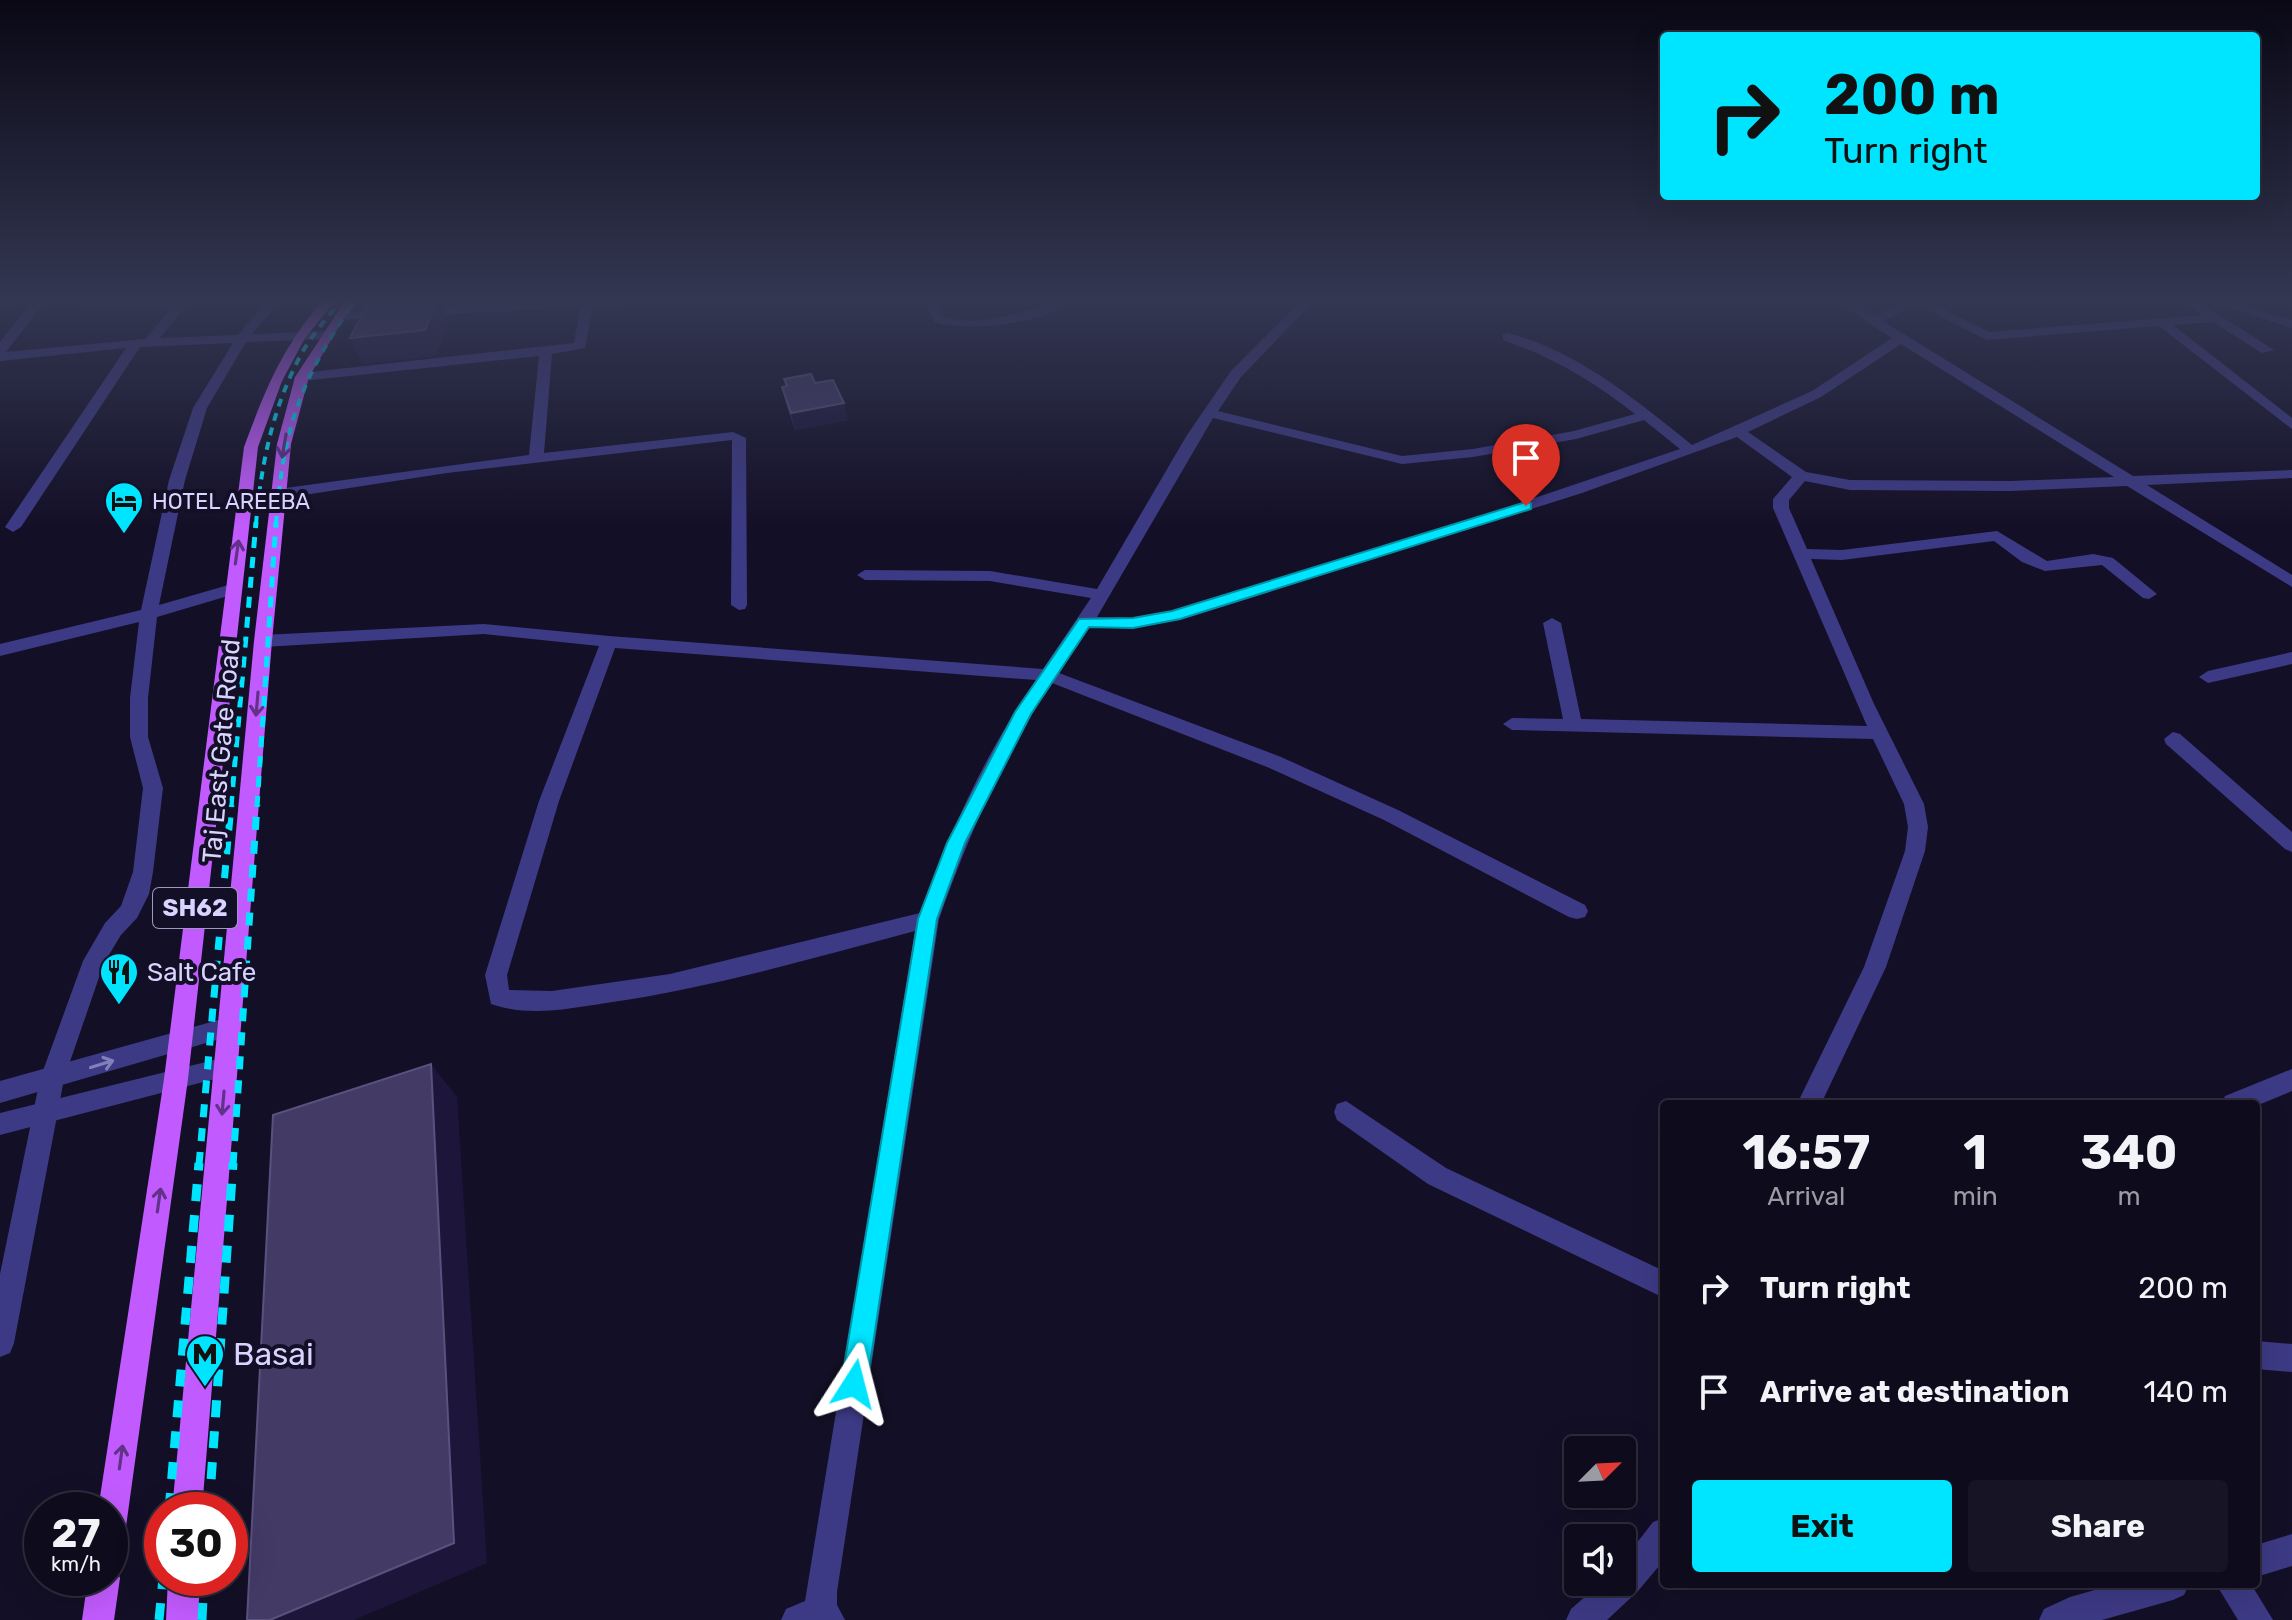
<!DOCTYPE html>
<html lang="en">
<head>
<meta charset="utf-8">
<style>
  body { margin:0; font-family:Rubik,sans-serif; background:#171425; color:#f1f3f6; height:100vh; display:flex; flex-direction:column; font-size:30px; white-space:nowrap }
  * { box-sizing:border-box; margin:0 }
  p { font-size:26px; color:#9b9ba3 }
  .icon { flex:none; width:44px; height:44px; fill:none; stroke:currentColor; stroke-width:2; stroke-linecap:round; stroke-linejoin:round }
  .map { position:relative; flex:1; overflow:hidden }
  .details { position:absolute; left:1660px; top:1100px; width:600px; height:488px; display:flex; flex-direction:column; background:#0e0b1c; border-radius:8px; box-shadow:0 8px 32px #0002,0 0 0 2px #2e2b3b }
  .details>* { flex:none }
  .guide { position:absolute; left:1660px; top:32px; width:600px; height:168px; border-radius:8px; box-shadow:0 8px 32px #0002,0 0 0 2px #2e2b3b; background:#00e5ff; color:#111; overflow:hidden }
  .needle { width:52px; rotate:66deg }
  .fabs { position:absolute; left:1564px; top:1436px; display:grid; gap:16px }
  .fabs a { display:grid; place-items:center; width:72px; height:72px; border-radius:8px; background:#0e0b1c; box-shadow:0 8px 32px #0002,0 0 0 2px #2e2b3b; font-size:40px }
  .speed { position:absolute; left:24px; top:1492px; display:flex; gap:16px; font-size:40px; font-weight:700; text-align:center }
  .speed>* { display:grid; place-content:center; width:104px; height:104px; border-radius:50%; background:#0e0b1c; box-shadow:0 8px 32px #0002,0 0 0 2px #2e2b3b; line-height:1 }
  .speed small { font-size:20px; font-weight:400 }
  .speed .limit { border:12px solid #d22; background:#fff; color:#111 }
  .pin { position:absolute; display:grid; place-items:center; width:68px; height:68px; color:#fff; margin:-82px -34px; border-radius:50% 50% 50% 0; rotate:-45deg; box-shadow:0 0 8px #0007 }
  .pin .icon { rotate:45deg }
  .me { position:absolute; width:88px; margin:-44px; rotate:9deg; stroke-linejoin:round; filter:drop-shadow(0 0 6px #0008) }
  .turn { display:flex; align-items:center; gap:28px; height:168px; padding:0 32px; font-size:36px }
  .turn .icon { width:104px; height:104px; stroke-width:2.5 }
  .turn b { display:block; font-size:56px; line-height:68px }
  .eta { display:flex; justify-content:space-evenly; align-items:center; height:136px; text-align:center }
  .eta b { font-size:48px; font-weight:700; line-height:56px }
  .action { display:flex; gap:16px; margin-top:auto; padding:16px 32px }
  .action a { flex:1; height:92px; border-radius:8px; background:#00e5ff; color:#111; font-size:32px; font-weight:700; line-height:92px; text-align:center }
  .action a+a { background:#171425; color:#f1f3f6 }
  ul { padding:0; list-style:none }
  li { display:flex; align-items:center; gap:24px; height:104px; padding:0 32px }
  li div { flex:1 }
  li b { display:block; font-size:30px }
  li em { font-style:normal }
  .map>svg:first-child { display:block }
</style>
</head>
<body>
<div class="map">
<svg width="2292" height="1620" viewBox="0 0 2292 1620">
  <rect width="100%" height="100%" fill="#130f26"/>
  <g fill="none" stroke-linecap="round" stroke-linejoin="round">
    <g fill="#3d3a85" fill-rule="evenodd">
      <path d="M0,301H30L0,307Z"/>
      <path d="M32,301H45L6,352L145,339L171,308L75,305L69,301H190L160,338L238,335L267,301H280L252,334L327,331L333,335L327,339L246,342L207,408L185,480L159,605L232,584L240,589L238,593L157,617L148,698V737L163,788L153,872L149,894L137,918L121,935L104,963L64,1079L14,1343L10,1353L0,1357V1274L40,1079L83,961L105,923L121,906L133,872L143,788L130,737V698L139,622L0,656V644L141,610L169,480L193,408L233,343L140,347L21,527L13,532L5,527L126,348L0,361V342Z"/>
      <path d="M550,301H632L626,305L593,306L585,348L552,354L544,453L733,432L746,438L747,605L745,609L739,610L731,605L732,440L447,473L278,499L270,494L278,489L529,455L539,356L302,381L295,377L302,373L574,343L580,307L419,316L413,312L419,308Z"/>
      <path d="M926,301H938L944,317C979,328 1017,312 1052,304L1058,308C1032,326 964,331 934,322Z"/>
      <path d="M1301,301H1314L1241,377L1218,411L1402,456L1473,449L1574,431L1635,414C1594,382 1553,357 1503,340V334L1508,333C1579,352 1636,400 1692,445L1812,391L1892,338L1836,301H1851L1875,316L1905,301H1928L1989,332L2202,315L2182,301H2197L2274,350L2262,353L2213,322L2173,325L2292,418V429L2159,326L1987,340L1917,305L1883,321L2133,476L2292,470V478L2147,485L2292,575V587L2127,486L2011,491L1850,490L1805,481L1789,500V508L1807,549L1842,550L1997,531L2047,561L2093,554L2113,558L2157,594L2149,599L2143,598L2102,565L2045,571L2022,562L1994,541L1842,560L1811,559L1874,704L1924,804L1928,827L1925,851L1886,967L1821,1104H1797L1864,967L1905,851L1908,827L1904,804L1873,739L1512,730L1503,724L1512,718L1563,719L1543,623L1552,618L1561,623L1581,719L1867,726L1773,508V499L1792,477L1737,437L1582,493L1180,620L1133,628L1089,627L1059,673L1281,757L1398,810L1585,905L1588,911L1585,917L1577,919L1569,917L1384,820L1267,767L1052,683C1003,756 968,837 939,919L837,1592V1605L845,1620H781L786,1609L805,1601L915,931C813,958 711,988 606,1003C567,1009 529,1017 491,1004L485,975L539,801L599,646L484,634L263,647L254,641L263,635L484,624L609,636L1043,669L1091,598L990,581L865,580L857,575L865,570L990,571L1097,589L1187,435L1231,371ZM1901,344L2114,477L2011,481L1850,480L1806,472L1748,432L1821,397ZM1213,418L1402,464L1473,457L1576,439L1644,420L1680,449L1478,517L1172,611L1133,618L1097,617ZM615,648L1036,680C986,751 950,832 920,913L670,974L552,991L509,990L507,975L559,801Z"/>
      <path d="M2206,301H2227L2292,320V328Z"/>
      <path d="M387,310L391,311V317L339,320L333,316L339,312Z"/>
      <path d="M2292,652V664L2208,683L2199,677L2208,671Z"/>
      <path d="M2173,732L2180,734L2292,832V852L2285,849L2166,744L2164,739Z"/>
      <path d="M2292,1069V1091L2256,1106L2222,1104L2225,1096Z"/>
      <path d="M1346,1101L1446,1168L1664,1271V1298L1428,1184L1337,1120L1334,1112L1337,1104Z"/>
      <path d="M2256,1341L2292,1344V1372L2256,1369Z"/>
      <path d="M1664,1518V1560L1638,1591L1607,1620H1566L1571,1609L1602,1582H1622V1562L1653,1522Z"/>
      <path d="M2292,1534V1566L2256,1577V1545Z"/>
      <path d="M2116,1584H2189L2184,1595L2173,1600L2102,1620H2039L2044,1609L2070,1597Z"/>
      <path d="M2216,1584H2251L2273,1620H2238Z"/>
    </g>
    <g fill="#3d3a85" fill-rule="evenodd">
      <path d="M229,1017L237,1020L241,1027L237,1034L0,1103V1081Z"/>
      <path d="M226,1057L234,1060L238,1067L234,1074L0,1135V1113Z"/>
    </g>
    <g fill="#c25bff" fill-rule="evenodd">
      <path d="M322,301H335L305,338L282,381L258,447L188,1079L125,1534L121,1545L110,1549V1510H98L164,1079L244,447C266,388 281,350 322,301Z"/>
      <path d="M345,301H358L344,318L309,377L291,444L272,641L202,1510H172L254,641L277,444L295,377Z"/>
      <path d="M110,1565L115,1567L120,1578L114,1620H82L88,1578H110Z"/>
      <path d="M168,1578H200L198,1620H166Z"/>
    </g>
    <g stroke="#00e5ff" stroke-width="4" stroke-dasharray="8 7" stroke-linecap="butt">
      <path d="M256,524C261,464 273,405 303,351C313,334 328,317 340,301"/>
      <path d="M276,524C283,429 300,379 355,301"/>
    </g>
    <g stroke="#00e5ff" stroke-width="5" stroke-dasharray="11 9" stroke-linecap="butt">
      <path d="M231,807L256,522"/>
      <path d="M257,807L276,522"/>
    </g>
    <g stroke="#00e5ff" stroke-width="7" stroke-dasharray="13 11" stroke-linecap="butt">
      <path d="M199,1165L231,805"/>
      <path d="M233,1165L257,805"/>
    </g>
    <g stroke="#00e5ff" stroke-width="9" stroke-dasharray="17 14" stroke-linecap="butt">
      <path d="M169,1510L199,1163"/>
      <path d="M209,1510L233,1163"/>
      <path d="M159,1620L163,1578"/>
      <path d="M202,1620L204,1578"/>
    </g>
  </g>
  <path fill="#312854" d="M784,379L848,420L795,430L786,404L782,387L786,386Z"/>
  <g fill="#1d163a">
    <path d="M437,301H440L449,322L436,356L362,364L350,338Z"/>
    <path d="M844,403L848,420L795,430L791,413Z"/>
    <path d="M431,1064L457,1097L487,1563L354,1620H270Z"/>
  </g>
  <g fill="#433a66" stroke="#5a527e" stroke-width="2">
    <path d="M395,301H437L425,330L350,338L367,304Z"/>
    <path d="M811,374L815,383L833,380L844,403L791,413L782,387L787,386L784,379Z"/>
    <path d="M431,1064L454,1543L270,1620H247L273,1115Z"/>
  </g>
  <defs><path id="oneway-shaft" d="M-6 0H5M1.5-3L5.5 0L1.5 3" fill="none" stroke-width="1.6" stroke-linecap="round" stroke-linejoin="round" transform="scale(2)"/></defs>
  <g stroke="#623188">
    <use href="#oneway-shaft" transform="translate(284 446) rotate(100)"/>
    <use href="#oneway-shaft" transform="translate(237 552) rotate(-82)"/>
    <use href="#oneway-shaft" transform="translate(257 704) rotate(95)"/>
    <use href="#oneway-shaft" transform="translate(223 1103) rotate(95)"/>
    <use href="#oneway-shaft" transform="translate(159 1200) rotate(-82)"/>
    <use href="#oneway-shaft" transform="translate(121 1457) rotate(-82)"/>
  </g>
  <use stroke="#837fbc" href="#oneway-shaft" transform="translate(102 1064) rotate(-17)"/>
  <linearGradient id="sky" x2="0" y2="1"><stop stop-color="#0a0815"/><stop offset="0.57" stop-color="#333752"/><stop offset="1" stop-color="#333752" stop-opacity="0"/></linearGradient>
  <rect width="2292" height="528" fill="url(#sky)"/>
  <path fill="#00e5ff" stroke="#0095a6" stroke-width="2" d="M1526,502L1531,503V509L1180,619L1133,628L1089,627L1031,714L965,843L937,919L867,1384L863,1394L854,1397L845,1394L841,1384L918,919L947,843L1015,712L1079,619L1133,618L1172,611Z"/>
  <defs>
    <g id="hotel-pin" transform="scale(2)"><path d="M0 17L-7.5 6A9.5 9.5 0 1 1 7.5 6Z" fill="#00e5ff" stroke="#130f26"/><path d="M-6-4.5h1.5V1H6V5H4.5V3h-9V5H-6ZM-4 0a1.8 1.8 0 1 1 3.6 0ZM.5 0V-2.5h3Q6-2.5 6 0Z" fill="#111"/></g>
    <g id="restaurant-pin" transform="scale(2)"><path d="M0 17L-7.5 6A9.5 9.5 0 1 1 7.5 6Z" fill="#00e5ff" stroke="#130f26"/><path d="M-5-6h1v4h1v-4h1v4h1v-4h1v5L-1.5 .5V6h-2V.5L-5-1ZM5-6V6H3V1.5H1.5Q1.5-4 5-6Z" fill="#111"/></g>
    <g id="metro-pin" transform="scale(2)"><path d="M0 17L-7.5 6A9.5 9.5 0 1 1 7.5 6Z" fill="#00e5ff" stroke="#130f26"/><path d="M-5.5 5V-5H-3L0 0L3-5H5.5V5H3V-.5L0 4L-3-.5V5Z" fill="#111"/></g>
  </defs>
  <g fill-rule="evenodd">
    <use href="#hotel-pin" x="124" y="501"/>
    <use href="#restaurant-pin" x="119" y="972"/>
    <use href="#metro-pin" x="205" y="1354"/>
  </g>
  <g text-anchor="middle" stroke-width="8" stroke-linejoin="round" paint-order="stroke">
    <g font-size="22" fill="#d9d4ff" stroke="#130f26" text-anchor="start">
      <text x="152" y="509">HOTEL AREEBA</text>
    </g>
    <rect fill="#130f26" stroke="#9e99be" stroke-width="2" x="153" y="888" width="84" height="40" rx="6"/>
    <g font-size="24" font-weight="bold" fill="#d9d4ff">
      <text x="195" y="916">SH62</text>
    </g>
    <g font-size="26" fill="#d9d4ff" stroke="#130f26">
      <text transform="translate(221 751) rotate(-85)" y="9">Taj East Gate Road</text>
    </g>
    <g font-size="26" fill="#d9d4ff" stroke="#130f26" text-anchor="start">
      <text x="147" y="981">Salt Cafe</text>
    </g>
    <g font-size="32" fill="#d9d4ff" stroke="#130f26" text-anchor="start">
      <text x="233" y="1365">Basai</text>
    </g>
  </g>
</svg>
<div class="fabs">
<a><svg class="needle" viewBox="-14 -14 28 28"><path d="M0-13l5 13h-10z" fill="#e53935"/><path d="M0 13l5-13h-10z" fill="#9b9ba3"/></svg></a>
<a><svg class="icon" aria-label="sound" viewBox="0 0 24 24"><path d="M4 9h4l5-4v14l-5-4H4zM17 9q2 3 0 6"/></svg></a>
</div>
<div class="speed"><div>27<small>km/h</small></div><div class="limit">30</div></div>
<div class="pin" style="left:1526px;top:506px;background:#d93025"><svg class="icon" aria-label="arrive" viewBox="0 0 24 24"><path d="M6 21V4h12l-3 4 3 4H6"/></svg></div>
<svg class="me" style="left:854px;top:1384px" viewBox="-20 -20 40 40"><path d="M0-17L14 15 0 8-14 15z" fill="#00e5ff" stroke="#fff" stroke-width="4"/></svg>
<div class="guide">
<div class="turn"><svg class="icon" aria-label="right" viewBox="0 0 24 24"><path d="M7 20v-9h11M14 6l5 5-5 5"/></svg><div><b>200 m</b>Turn right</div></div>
</div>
<section class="details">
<div class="eta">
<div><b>16:57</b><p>Arrival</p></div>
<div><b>1</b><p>min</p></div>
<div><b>340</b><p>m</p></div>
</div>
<ul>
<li><svg class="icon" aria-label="right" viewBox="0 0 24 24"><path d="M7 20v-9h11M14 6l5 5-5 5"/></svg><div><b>Turn right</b></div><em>200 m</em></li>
<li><svg class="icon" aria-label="arrive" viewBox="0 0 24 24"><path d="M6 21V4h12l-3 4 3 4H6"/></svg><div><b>Arrive at destination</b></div><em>140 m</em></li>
</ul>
<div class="action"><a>Exit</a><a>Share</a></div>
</section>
</div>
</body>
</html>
